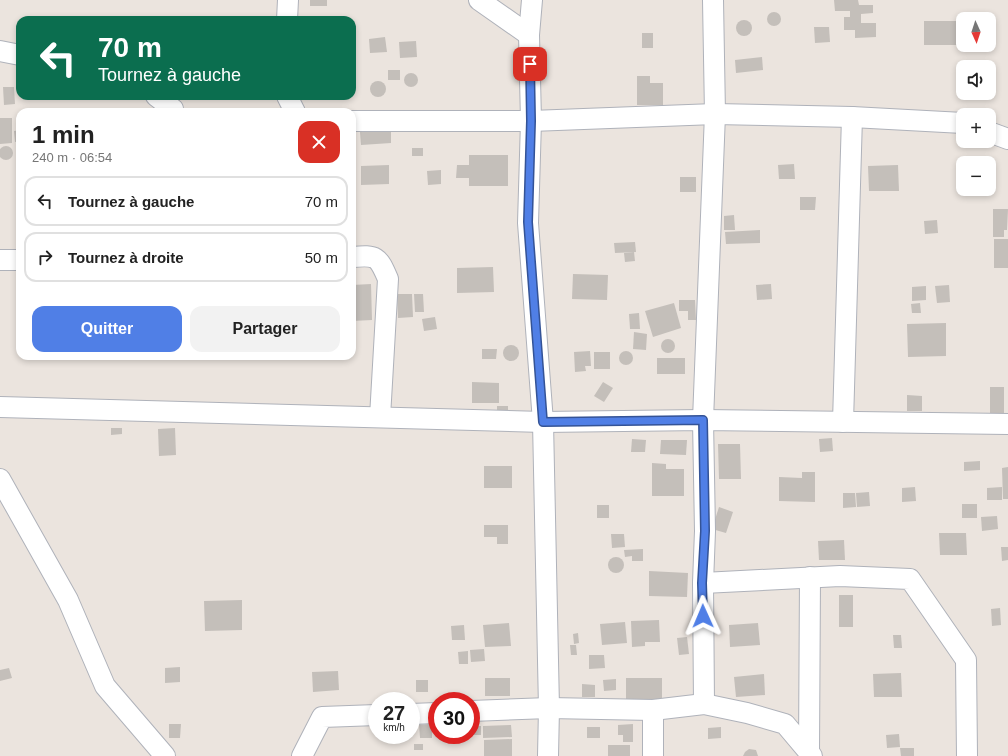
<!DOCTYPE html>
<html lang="fr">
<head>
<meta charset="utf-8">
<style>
  body { margin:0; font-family:Arial,sans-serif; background:#f2f2f2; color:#222; height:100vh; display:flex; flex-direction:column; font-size:15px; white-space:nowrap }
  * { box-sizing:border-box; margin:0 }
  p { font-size:13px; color:#767676 }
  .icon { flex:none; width:22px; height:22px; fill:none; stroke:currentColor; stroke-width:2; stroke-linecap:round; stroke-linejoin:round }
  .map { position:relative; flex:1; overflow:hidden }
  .side { position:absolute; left:16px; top:108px; width:340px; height:252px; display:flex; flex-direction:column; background:#fff; border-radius:12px; box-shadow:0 2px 6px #0003 }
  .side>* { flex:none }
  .top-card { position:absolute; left:16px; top:16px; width:340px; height:84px; border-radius:12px; box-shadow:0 2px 6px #0003; background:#0b6e4f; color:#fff; overflow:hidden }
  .needle { width:26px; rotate:177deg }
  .buttons { position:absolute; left:956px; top:12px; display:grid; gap:8px }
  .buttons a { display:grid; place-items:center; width:40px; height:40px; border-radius:8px; background:#fff; box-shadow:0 2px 6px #0003; font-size:20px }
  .speed { position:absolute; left:368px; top:692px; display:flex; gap:8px; font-size:20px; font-weight:700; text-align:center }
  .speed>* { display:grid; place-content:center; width:52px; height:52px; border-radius:50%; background:#fff; box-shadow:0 2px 6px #0003; line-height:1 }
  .speed small { font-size:10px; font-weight:400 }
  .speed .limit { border:6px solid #d22; background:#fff; color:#111 }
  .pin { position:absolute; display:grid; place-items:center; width:34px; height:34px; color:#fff; margin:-17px; border-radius:8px; box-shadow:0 2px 6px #0006 }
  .me { position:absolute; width:44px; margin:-22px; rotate:359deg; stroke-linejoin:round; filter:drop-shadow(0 0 3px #0008) }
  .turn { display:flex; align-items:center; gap:14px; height:84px; padding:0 16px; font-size:18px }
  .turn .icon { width:52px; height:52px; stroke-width:2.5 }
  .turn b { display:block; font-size:28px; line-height:34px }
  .round { display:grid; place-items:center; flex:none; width:42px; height:42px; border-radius:12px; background:#f2f2f2 }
  .headline { display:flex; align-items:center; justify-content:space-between; height:68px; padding:0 16px }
  h1 { font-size:24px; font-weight:700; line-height:30px }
  .action { display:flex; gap:8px; margin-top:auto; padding:8px 16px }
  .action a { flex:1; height:46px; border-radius:12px; background:#507fe6; color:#fff; font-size:16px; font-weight:700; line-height:46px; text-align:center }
  .action a+a { background:#f2f2f2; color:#222 }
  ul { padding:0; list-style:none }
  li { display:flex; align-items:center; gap:12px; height:50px; margin:0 8px 6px; padding:0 8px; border:2px solid #e0e0e0; border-radius:12px }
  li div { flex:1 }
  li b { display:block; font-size:15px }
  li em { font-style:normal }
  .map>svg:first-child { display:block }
</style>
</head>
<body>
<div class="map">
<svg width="1008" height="756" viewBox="0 0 1008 756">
  <rect width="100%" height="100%" fill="#ebe4de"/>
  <g fill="#c4bfba">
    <rect x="310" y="0" width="17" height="6"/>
    <path d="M834,0H858L859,5H873V13L861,14V23H876V37L855,38V30H844V17H850V11H835Z"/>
    <circle cx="774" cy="19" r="7"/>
    <circle cx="744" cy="28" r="8"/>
    <rect x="924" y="21" width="37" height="24"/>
    <path d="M814,27H829L830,42L815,43Z"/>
    <rect x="642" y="33" width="11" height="15"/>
    <path d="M385,37L387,52L370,53L369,39Z"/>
    <path d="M416,41L417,57L400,58L399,42Z"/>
    <path d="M762,57L763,70L736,73L735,60Z"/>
    <rect x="388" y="70" width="12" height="10"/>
    <circle cx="411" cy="80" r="7"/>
    <path d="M637,76H650V83H663V105H637Z"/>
    <circle cx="378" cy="89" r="8"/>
    <path d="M3,87H14L15,104L4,105Z"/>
    <path d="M0,118H12V143L0,144Z"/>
    <path d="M20,130V141L15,142L14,131Z"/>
    <path d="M391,130V143L361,145L360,132Z"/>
    <circle cx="6" cy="153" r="7"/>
    <rect x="412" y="148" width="11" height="8"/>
    <path d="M469,155H508V186H469V178H456L457,165H469Z"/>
    <path d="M794,164L795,179H779L778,165Z"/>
    <path d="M389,165V184L361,185V166Z"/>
    <path d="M898,165L899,191H869L868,166Z"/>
    <path d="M441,170V184L428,185L427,171Z"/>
    <rect x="680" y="177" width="16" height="15"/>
    <path d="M800,197H816L815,210H800Z"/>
    <path d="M993,209H1008L1007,230H1004V237H993Z"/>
    <path d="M734,215L735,230H724V216Z"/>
    <path d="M937,220L938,233L925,234L924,221Z"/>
    <path d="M760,230V243L726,244L725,232Z"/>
    <rect x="994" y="239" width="14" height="29"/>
    <path d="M635,242L636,252L615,253L614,243Z"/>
    <path d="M634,252L635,261L625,262L624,253Z"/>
    <path d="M493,267L494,292L457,293V268Z"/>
    <path d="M573,274L608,275L607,300L572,299Z"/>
    <path d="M371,284L372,320L352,321V285Z"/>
    <path d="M771,284L772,299L757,300L756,285Z"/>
    <path d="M949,285L950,302L937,303L935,286Z"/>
    <path d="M926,286V300L912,301V287Z"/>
    <path d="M397,294H412L413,317L398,318Z"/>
    <path d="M414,294H423L424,312H415Z"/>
    <path d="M679,300H695L696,320H688V311H679Z"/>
    <path d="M674,303L681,328L653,337L645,311Z"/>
    <path d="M920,303L921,313H912L911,304Z"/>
    <path d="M639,313L640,329H630L629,314Z"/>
    <path d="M435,317L437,329L424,331L422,319Z"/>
    <path d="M946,323V356L908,357L907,324Z"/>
    <path d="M634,332L647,334L646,350L633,349Z"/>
    <circle cx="668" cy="346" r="7"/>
    <circle cx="511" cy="353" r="8"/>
    <path d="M482,349H497L496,359H482Z"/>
    <circle cx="626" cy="358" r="7"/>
    <path d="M590,351L591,366H585L586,371L575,372L574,352Z"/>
    <rect x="594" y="352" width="16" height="17"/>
    <rect x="657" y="358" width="28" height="16"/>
    <path d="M472,382L499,383V403H472Z"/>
    <path d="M603,382L613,388L604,402L594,396Z"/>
    <rect x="990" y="387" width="14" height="27"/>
    <path d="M907,395L922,396V411H907Z"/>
    <path d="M497,406H508V417L497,416Z"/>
    <path d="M111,428H122V434L111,435Z"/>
    <path d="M175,428L176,455L159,456L158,429Z"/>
    <path d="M832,438L833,451L820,452L819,439Z"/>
    <path d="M632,439L646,440L645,452H631Z"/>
    <path d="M661,440H687L686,455L660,454Z"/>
    <path d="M718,444H740L741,479H719Z"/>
    <path d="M980,461V470L964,471V462Z"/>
    <path d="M652,463L666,464V469H684V496H652Z"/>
    <rect x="484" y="466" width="28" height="22"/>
    <path d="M1008,467V499H1003L1002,468Z"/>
    <path d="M802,472H815V502L779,501V477L802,478Z"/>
    <path d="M915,487L916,501L902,502V488Z"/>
    <path d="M1002,487V500H987V488Z"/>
    <path d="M869,492L870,506L857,507L856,493Z"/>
    <path d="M843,493H855L856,507L843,508Z"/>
    <rect x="962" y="504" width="15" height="14"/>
    <rect x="597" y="505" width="12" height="13"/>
    <path d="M719,507L733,512L726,533L712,529Z"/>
    <path d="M997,516L998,529L982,531L981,517Z"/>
    <path d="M484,525H508V544H497V537H484Z"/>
    <path d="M939,533H966L967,555H940Z"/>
    <path d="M611,534H624L625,547L612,548Z"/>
    <path d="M844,540L845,560H819L818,541Z"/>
    <path d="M1001,547H1008V560L1002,561Z"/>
    <path d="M643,549V561H632V556L625,557L624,550Z"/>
    <circle cx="616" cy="565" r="8"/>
    <path d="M649,571L688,573L687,597L649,596Z"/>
    <rect x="839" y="595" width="14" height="32"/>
    <path d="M242,600V630L205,631L204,601Z"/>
    <path d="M1000,608L1001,625L992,626L991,609Z"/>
    <path d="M659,620L660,642H645V646L632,647L631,621Z"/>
    <path d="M625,622L627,643L602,645L600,624Z"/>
    <path d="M509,623L511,646L485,647L483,625Z"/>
    <path d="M758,623L760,645L730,647L729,625Z"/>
    <path d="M464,625L465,640H452L451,626Z"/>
    <path d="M578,633L579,643L574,644L573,634Z"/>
    <path d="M893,635H901L902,648H894Z"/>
    <path d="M687,637L689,654L679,655L677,638Z"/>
    <path d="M570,645H576L577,655H571Z"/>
    <path d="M484,649L485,661L471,662L470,650Z"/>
    <path d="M468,651V664H459L458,652Z"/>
    <path d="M589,655H604L605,668L589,669Z"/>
    <path d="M180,667V682L165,683V668Z"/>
    <path d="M9,668L12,678L0,681V670Z"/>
    <path d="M338,671L339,690L313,692L312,672Z"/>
    <path d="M901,673L902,697H874L873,674Z"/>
    <path d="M764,674L765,695L736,697L734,677Z"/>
    <rect x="485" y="678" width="25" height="18"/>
    <rect x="626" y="678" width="36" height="22"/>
    <path d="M616,679V690L604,691L603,680Z"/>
    <rect x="416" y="680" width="12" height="12"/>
    <path d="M582,684L595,685V697H582Z"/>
    <path d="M169,724H181L180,738H169Z"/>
    <path d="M432,724V738H420L419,725Z"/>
    <path d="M633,724V742H623V735H618V725Z"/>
    <path d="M511,725L512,737L483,738V726Z"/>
    <rect x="471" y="726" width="10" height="9"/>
    <rect x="587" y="727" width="13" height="11"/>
    <path d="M721,727V738L708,739V728Z"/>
    <path d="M899,734L900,747L887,748L886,735Z"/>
    <path d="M512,739V756H484V740Z"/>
    <rect x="414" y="744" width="9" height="6"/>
    <rect x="608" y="745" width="22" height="11"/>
    <path d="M900,748H914V756H901Z"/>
    <path d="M749,749L756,750L758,756H743L745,752Z"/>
  </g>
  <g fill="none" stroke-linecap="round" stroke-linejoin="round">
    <g stroke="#afb2ba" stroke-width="22">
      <g id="minor">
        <path d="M479,0L529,35"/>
        <path d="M532,0L529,35L531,121L528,223L543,422L549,708L548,756"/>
        <path d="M287,20L288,0"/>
        <path d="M0,51L20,55"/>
        <path d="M156,96L173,109V112"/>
        <path d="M287,96L295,112"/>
        <path d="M352,121H531L715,114L852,117L963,123"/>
        <path d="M989,132L1008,139"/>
        <path d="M352,257C377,255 378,256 388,279L380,417"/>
        <path d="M0,260H20"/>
        <path d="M0,407L543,422L703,420L1008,424"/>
        <path d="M843,422L852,117"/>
        <path d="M0,479L68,600L105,686L165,756"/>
        <path d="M703,583L840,576L910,579L966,660L967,756"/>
        <path d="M704,704L703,583L705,531L703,420L715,114L713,0"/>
        <path d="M653,710V756"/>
        <path d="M471,711L549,708L653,710L704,704L747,713L785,724L812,756"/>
        <path d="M411,714L437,713"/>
        <path d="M809,752L810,577"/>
        <path d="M302,756L322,717L377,715"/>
      </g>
    </g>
    <use href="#minor" stroke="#fff" stroke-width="20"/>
  </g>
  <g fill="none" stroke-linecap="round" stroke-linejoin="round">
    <g stroke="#345396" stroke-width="10">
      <path id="route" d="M530,64L531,121L528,222L543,422L703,420L705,531L702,583L703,616"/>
    </g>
    <use href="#route" stroke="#507fe6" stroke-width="7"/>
  </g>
</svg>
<div class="buttons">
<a><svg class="needle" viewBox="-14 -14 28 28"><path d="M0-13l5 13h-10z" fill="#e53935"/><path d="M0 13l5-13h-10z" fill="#767676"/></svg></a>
<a><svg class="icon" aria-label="sound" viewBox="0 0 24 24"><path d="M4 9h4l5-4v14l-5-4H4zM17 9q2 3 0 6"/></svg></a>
<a>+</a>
<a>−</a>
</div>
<div class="speed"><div>27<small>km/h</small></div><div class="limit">30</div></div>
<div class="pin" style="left:530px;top:64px;background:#d93025"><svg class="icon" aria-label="arrive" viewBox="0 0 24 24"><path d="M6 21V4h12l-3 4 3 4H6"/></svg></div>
<svg class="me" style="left:703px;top:616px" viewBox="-20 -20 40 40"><path d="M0-17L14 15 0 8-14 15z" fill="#507fe6" stroke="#fff" stroke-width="4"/></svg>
<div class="top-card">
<div class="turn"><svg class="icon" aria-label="left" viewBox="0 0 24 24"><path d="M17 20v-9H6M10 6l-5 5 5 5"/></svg><div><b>70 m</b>Tournez à gauche</div></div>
</div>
<section class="side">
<div class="headline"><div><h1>1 min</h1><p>240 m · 06:54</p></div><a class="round" style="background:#d93025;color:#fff"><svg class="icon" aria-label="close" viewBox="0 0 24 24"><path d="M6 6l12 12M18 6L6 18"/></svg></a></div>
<ul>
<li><svg class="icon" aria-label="left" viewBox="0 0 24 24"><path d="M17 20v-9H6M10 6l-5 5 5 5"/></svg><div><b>Tournez à gauche</b></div><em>70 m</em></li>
<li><svg class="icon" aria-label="right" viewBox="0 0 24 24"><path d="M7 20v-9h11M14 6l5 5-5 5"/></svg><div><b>Tournez à droite</b></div><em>50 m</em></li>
</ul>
<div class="action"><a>Quitter</a><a>Partager</a></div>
</section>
</div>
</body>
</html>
